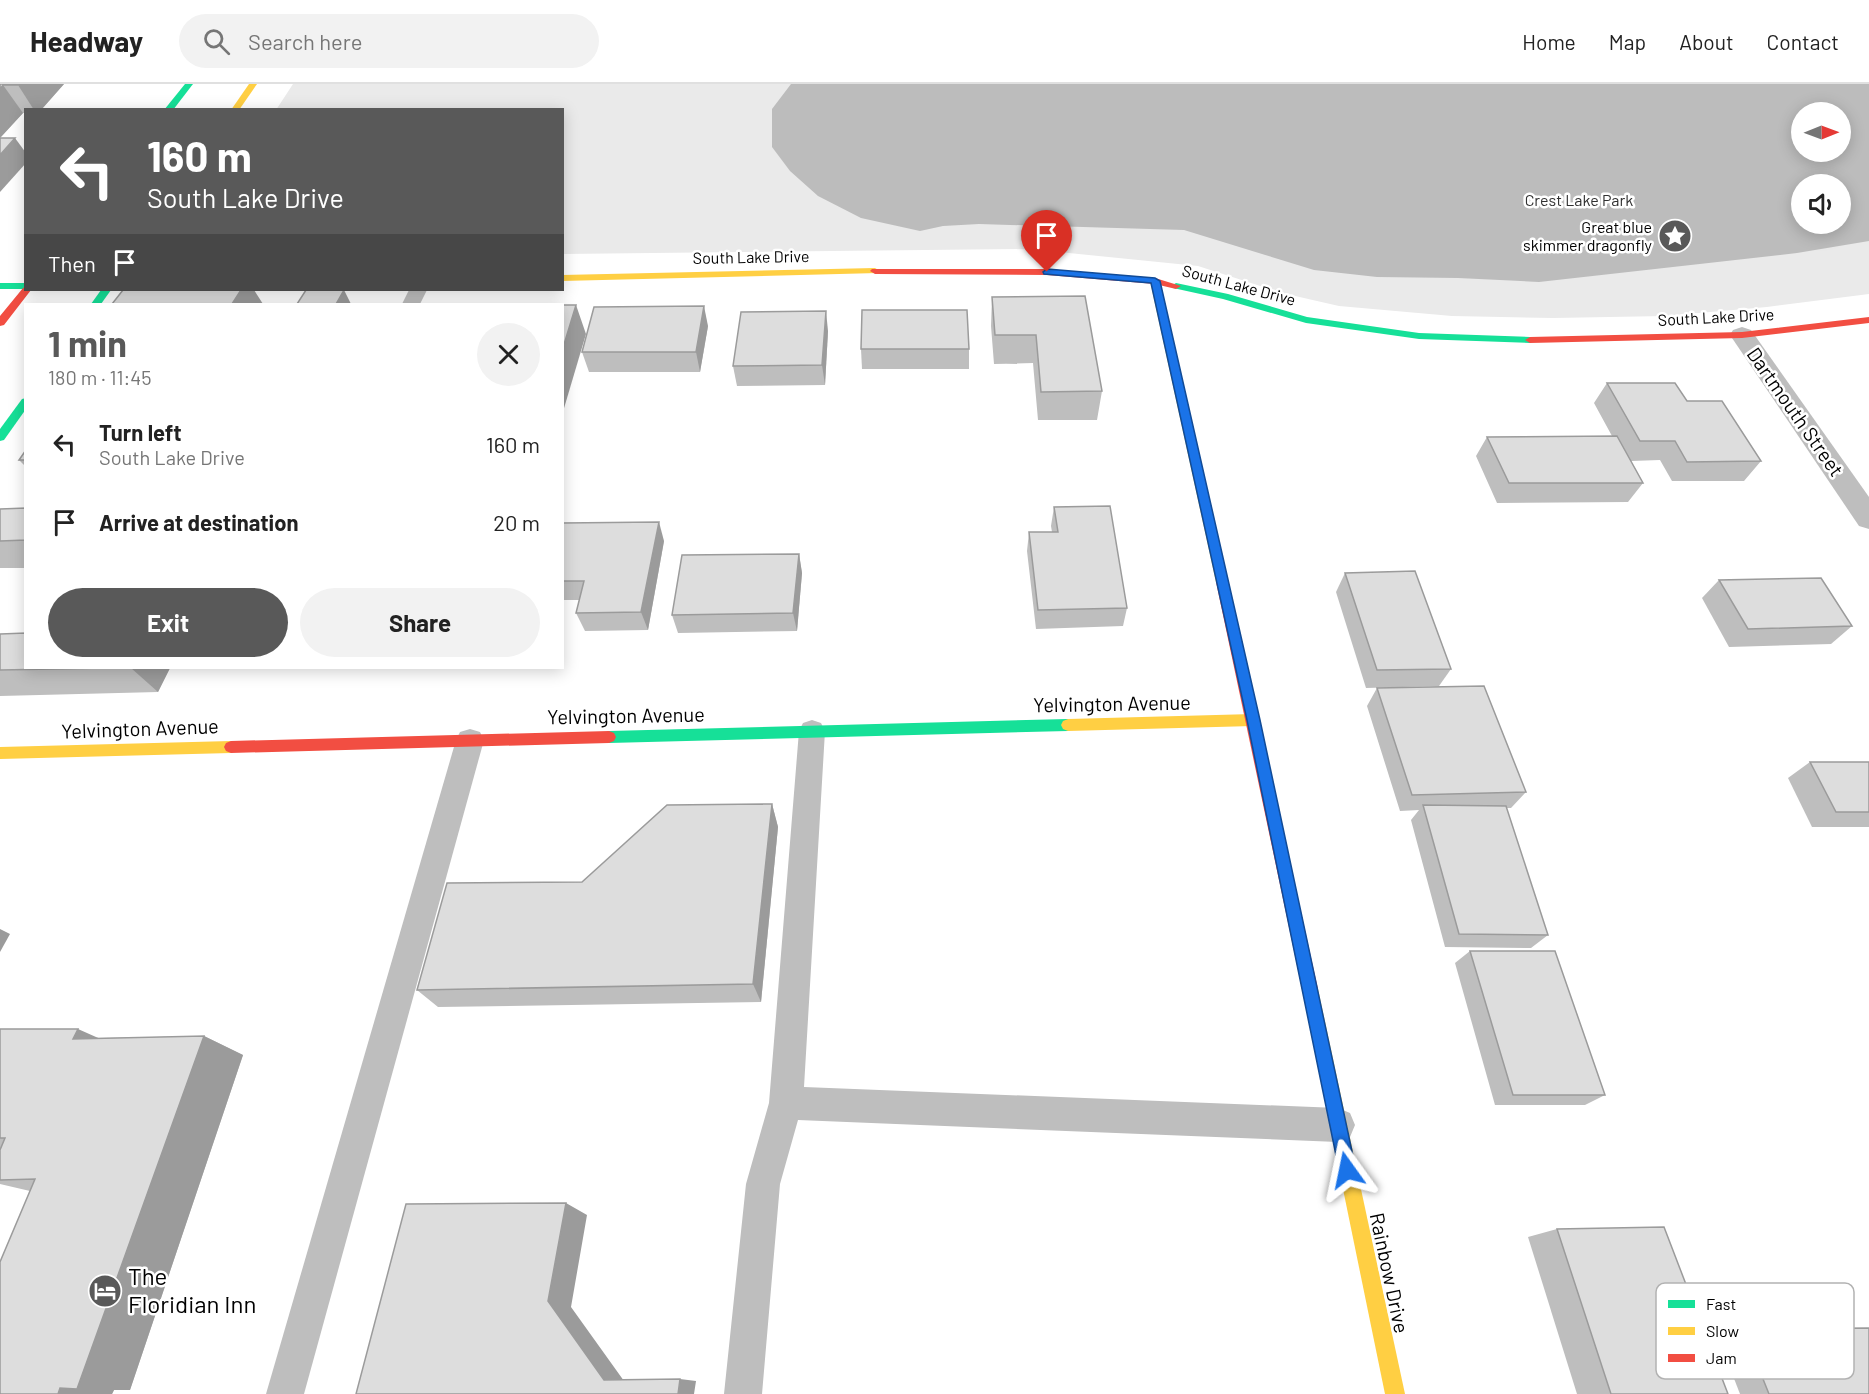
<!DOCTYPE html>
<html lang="en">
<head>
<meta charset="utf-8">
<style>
  body { margin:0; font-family:Barlow,sans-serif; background:#f2f2f2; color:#222; height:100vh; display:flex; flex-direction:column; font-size:22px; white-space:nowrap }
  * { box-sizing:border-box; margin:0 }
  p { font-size:20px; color:#767676 }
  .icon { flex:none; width:33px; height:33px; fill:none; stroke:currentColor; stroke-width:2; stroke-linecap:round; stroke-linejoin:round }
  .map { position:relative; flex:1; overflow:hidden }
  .side { position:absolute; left:24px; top:219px; width:540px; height:366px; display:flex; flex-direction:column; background:#fff; border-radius:0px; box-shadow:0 3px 15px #0003 }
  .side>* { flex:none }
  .banner { position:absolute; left:24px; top:24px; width:540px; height:183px; border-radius:0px; box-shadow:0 3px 15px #0003; background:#595959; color:#fff; overflow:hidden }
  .needle { width:39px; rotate:89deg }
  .controls { position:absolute; left:1791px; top:18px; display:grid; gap:12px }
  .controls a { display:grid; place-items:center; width:60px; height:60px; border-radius:50%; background:#fff; box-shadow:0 3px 15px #0003; font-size:30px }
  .pin { position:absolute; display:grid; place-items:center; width:51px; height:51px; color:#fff; margin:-62px -26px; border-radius:50% 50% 50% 0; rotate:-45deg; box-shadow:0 0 6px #0007 }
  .pin .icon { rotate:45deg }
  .me { position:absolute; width:66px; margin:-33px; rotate:348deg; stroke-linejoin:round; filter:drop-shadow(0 0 4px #0008) }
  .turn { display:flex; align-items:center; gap:21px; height:126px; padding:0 24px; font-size:27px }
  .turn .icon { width:78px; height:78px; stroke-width:2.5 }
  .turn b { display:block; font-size:42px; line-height:51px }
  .then { display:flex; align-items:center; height:57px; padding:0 24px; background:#0003; gap:12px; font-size:22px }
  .round { display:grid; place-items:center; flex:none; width:63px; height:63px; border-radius:32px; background:#f2f2f2 }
  .headline { display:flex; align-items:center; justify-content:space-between; height:102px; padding:0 24px }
  h1 { font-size:36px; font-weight:700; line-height:45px; color:#595959 }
  .action { display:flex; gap:12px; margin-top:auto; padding:12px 24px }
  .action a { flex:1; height:69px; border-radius:36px; background:#595959; color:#fff; font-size:24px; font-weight:700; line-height:69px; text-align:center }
  .action a+a { background:#f2f2f2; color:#222 }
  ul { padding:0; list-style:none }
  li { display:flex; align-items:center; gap:18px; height:78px; padding:0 24px }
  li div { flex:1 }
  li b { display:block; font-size:22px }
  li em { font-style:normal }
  header { display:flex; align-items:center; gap:36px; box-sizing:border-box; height:84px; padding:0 30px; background:#fff; border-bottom:2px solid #e0e0e0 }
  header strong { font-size:28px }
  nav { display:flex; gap:33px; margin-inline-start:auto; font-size:21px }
  .search { width:420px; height:54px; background:#f2f2f2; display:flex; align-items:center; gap:15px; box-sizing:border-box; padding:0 21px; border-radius:33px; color:#767676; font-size:22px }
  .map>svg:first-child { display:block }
</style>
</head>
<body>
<header>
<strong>Headway</strong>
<div class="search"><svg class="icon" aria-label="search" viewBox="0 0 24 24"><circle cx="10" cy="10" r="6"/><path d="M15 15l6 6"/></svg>Search here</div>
<nav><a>Home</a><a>Map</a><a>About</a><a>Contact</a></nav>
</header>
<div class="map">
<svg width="1869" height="1310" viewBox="0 0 1869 1310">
  <rect width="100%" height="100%" fill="#fff"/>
  <path fill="#eaeaea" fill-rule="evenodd" d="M293,0H1869V210L1767,223L1665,232L1553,234L1452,232L1339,222L1282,209L1198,182L1029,165L563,170L562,26H276ZM1802,28H1840V68H1802ZM1802,100H1840V140H1802Z"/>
  <path fill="#bcbcbc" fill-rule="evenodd" d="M791,0H1869V157L1797,169L1539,198L1458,194L1377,193L1314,186L1184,146L979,140L943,142L920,147L861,134L818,112L790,87L772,63V25ZM1802,28H1840V68H1802ZM1802,100H1840V140H1802Z"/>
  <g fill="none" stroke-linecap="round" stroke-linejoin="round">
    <g fill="#bebebe" fill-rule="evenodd">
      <path d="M409,206H427L420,220H402Z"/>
      <path d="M812,636L821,639L825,647L804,1003L1338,1024L1350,1029L1355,1041L1350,1053L1338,1058L798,1036L780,1100L762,1310H724L746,1100L769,1019L799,647L803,639Z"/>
      <path d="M470,645L480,648L484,656L304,1310H266L456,656L460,648Z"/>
    </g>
    <path fill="#bebebe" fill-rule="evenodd" d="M1742,243L1751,246L1869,413V445L1859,442L1730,251L1733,246Z"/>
    <g fill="#16e098" fill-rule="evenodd">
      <path d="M185,0H193L173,26H164Z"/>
      <rect x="0" y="199" width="26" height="6"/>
      <path d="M1176,199L1228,210L1307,233L1419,249L1530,253L1535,256L1530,259L1419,255L1306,239L1223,215L1173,204L1171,202Z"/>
      <path d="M101,206H111L101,220H91Z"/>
      <path d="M26,314V325L4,356L0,357V345L22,315Z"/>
      <path d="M1068,635L1073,637L1075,641L1073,645L1068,647L609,659L604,657L602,653L604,649L609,647Z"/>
    </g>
    <g fill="#ffcf43" fill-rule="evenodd">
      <path d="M249,0H257L239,26H231Z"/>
      <path d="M875,184L880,187L878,189L562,197V191Z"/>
      <path d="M1155,194L1160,197L1228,498L1222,503L1216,498L1150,197Z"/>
      <path d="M1253,630L1258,632L1260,636L1258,640L1253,642L1068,647L1063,645L1061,641L1063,637L1068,635Z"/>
      <path d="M231,657L236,659L238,663L236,667L231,669L0,675V663Z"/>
      <path d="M1310,897L1316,900L1318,905L1405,1310H1385L1302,905L1304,900Z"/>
    </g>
    <g fill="#f24e42" fill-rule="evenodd">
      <path d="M872,185H1047L1155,194L1181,202L1176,205L1155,200L1047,191L875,190L870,187Z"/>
      <path d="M26,203V206H31L4,241L0,242V232L23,204Z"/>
      <path d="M1869,233V239L1742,254L1530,259L1525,256L1530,253L1742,248Z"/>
      <path d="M1222,493L1228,498L1318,905L1316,910L1310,913L1304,910L1302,905L1216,498Z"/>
      <path d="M609,647L614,649L616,653L614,657L609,659L231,669L226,667L224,663L226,659L231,657Z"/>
    </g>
  </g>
  <g fill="#bebebe">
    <path d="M0,0H64L41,26H26V29H23L0,54Z"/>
    <path d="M992,213L1102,307L1097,336H1038L1033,279L994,280L991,242Z"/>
    <path d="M708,242L700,288H589L582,268Z"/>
    <path d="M828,247L825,301L737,302L733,282Z"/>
    <path d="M861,265H969V285H862Z"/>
    <path d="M1607,299L1687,317L1761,377L1744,397H1672L1660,376L1631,377L1643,399L1628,418L1497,419L1476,372L1487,353L1612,352L1594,319Z"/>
    <path d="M26,366V383L19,376Z"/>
    <path d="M1054,423L1127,524L1123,542L1036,545L1027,467L1029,448H1052L1051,442Z"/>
    <path d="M26,424V484H0V425Z"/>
    <path d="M562,439L664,457L648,546L585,547L576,529L580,516H562Z"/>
    <path d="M799,470L802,489L797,547L678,549L672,531Z"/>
    <path d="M1345,489L1451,585L1439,602L1366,604L1336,508Z"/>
    <path d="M1719,496L1852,542L1831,560L1729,563L1702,514Z"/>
    <path d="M0,550L26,584H170L158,608L0,612Z"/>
    <path d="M1377,604L1526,708L1511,724H1506L1548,851L1531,864L1445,863L1411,736L1419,726L1400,727L1367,622Z"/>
    <path d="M1810,678H1869V743H1812L1788,694Z"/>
    <path d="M772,720L778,743L761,918L438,923L417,906L582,798Z"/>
    <path d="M1470,867L1605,1011L1585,1021H1495L1455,879Z"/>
    <path d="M0,945L99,954L204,952L243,971L130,1306H114L112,1310H0L30,1107L0,1100Z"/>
    <path d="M1557,1145L1728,1310H1577L1528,1153Z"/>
    <path d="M1743,1245L1869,1310H1740L1716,1248Z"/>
  </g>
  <g fill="#9b9b9b">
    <path d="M19,0H64L41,26H34L18,1Z"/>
    <path d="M3,1L23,29L0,54V5Z"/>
    <path d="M15,54L26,69V79L0,108V71Z"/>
    <path d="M241,206H254L263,220H232Z"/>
    <path d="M344,206L351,220H336Z"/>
    <path d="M576,221L586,250L562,331V267Z"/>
    <path d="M704,222L708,242L700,288L696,268Z"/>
    <path d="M826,227L828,247L825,301L822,281Z"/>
    <path d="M659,438L664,457L648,546L641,528Z"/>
    <path d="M799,470L802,489L797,547L793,529Z"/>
    <path d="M131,584H170L158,608Z"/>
    <path d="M772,720L778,743L761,918L753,900Z"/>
    <path d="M0,845L10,850L0,868Z"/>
    <path d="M78,945L123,965L73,955Z"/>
    <path d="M204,952L243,971L130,1306H114L112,1310H58Z"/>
    <path d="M566,1119L587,1131L571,1223L624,1297L604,1296L548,1217Z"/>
    <path d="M680,1295L696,1297L694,1310H678Z"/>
  </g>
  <g fill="#ddd" stroke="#9b9b9b" stroke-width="1.5">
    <path d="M0,0H19L18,1H3L0,5Z"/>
    <path d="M0,54H15L0,71Z"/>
    <path d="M123,206H241L232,220H112Z"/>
    <path d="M306,206H344L336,220H297Z"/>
    <path d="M1085,212L1102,307L1041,308L1036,251H995L992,213Z"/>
    <path d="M562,221H576L562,267Z"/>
    <path d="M704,222L696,268H582L594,223Z"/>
    <path d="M862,226H967L969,265H861Z"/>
    <path d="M826,227L822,281L733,282L741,228Z"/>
    <path d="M1607,299H1675L1687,317H1722L1761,377L1687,378L1675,357H1640Z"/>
    <path d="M1617,352L1643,399H1509L1487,353Z"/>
    <path d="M26,366V376H19Z"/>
    <path d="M1110,422L1127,524L1038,526L1029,448H1058L1054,423Z"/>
    <path d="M26,424V456L0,457V425Z"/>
    <path d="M659,438L641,528L576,529L584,497H562V439Z"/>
    <path d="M799,470L793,529L672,531L682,471Z"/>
    <path d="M1415,487L1451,585L1377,586L1345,489Z"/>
    <path d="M1821,494L1852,542L1748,545L1719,496Z"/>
    <path d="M26,549V584H106L0,586V550Z"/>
    <path d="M1484,602L1526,708L1412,711L1377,604Z"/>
    <path d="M1810,678H1869V728H1836Z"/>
    <path d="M772,720L753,900L417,906L447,799L582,798L667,721Z"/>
    <path d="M1423,721L1506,722L1548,851L1459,850Z"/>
    <path d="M1470,867H1555L1605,1011H1513Z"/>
    <path d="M0,945H78L73,955L204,952L77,1305L60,1304L58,1310H0V1178L35,1095L0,1096V1066L5,1054H0Z"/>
    <path d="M566,1119L548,1217L604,1296L680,1295L678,1310H356L406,1120Z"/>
    <path d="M1664,1143L1728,1310H1611L1557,1145Z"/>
    <path d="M1869,1244V1310H1769L1743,1245Z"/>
  </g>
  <path fill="#1a73e8" stroke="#114b97" stroke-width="1.5" d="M1047,185L1155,194L1160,197L1260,636L1356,1086L1353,1092L1347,1094L1341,1092L1339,1086L1247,636L1151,199L1044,190L1043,188Z"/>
  <defs>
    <g id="sight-disc" transform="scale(1.725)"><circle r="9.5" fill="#595959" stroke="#fff"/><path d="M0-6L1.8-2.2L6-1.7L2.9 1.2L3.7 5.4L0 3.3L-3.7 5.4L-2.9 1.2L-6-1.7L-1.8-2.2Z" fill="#fff"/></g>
    <g id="hotel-disc" transform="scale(1.725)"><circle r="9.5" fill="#595959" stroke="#fff"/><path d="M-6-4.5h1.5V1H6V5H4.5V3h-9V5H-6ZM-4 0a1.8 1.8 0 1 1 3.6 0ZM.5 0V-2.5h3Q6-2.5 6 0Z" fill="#fff"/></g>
  </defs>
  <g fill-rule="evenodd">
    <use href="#sight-disc" x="1675" y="152"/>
    <use href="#hotel-disc" x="105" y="1207"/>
  </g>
  <g text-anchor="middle" stroke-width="5" stroke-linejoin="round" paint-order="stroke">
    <g font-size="16" fill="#303030" stroke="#fff">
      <text x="1579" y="122">Crest Lake Park</text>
    </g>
    <g font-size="16" fill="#000" stroke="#fff" text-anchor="end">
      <text x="1652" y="149">Great blue<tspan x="1652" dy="18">skimmer dragonfly</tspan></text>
    </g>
    <g font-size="16" fill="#000" stroke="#fff">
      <text transform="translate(751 173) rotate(-1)" y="6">South Lake Drive</text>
      <text transform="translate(1239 201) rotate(15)" y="6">South Lake Drive</text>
      <text transform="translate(1716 233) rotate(-3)" y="6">South Lake Drive</text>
    </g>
    <g font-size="20" fill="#000" stroke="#fff">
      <text transform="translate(1795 328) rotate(55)" y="7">Dartmouth Street</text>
      <text transform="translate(1112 620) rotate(-1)" y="7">Yelvington Avenue</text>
      <text transform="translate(626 632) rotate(-1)" y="7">Yelvington Avenue</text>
      <text transform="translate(140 645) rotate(-2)" y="7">Yelvington Avenue</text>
      <text transform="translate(1389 1189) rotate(78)" y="7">Rainbow Drive</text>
    </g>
    <g font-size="24" fill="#000" stroke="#fff" text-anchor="start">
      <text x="128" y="1201">The<tspan x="128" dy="28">Floridian Inn</tspan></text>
    </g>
  </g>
  <rect x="1656" y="1199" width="198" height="96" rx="9" fill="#fff" stroke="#b2b2b2" stroke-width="1.5"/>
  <rect x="1668" y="1216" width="27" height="8" fill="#16e098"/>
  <rect x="1668" y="1243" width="27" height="8" fill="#ffcf43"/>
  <rect x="1668" y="1270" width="27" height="8" fill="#f24e42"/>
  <g font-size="16" fill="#000">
    <text x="1706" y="1226">Fast</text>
    <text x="1706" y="1253">Slow</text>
    <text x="1706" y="1280">Jam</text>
  </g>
</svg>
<div class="controls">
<a><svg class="needle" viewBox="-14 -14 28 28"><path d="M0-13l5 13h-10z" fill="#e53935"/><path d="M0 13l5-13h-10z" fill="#767676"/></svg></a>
<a><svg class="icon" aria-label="sound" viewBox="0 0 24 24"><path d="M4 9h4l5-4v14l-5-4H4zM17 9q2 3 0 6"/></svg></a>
</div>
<div class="pin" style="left:1047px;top:188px;background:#d93025"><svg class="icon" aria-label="arrive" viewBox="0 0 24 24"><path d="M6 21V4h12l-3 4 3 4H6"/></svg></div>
<svg class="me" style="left:1347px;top:1086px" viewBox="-20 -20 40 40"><path d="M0-17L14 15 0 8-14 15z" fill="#1a73e8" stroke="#fff" stroke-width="4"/></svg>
<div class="banner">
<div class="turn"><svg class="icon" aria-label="left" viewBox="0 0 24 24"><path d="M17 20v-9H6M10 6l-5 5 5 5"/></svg><div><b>160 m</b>South Lake Drive</div></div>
<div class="then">Then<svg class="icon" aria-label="arrive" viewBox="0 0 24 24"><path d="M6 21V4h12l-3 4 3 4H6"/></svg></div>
</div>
<section class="side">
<div class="headline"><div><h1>1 min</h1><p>180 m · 11:45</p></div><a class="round"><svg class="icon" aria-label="close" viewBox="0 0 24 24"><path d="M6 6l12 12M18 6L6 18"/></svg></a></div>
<ul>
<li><svg class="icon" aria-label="left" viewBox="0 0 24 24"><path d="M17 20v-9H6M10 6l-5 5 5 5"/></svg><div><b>Turn left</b><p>South Lake Drive</p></div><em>160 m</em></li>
<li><svg class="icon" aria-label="arrive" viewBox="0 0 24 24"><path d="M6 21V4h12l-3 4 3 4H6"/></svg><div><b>Arrive at destination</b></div><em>20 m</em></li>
</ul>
<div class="action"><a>Exit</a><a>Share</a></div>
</section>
</div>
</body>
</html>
